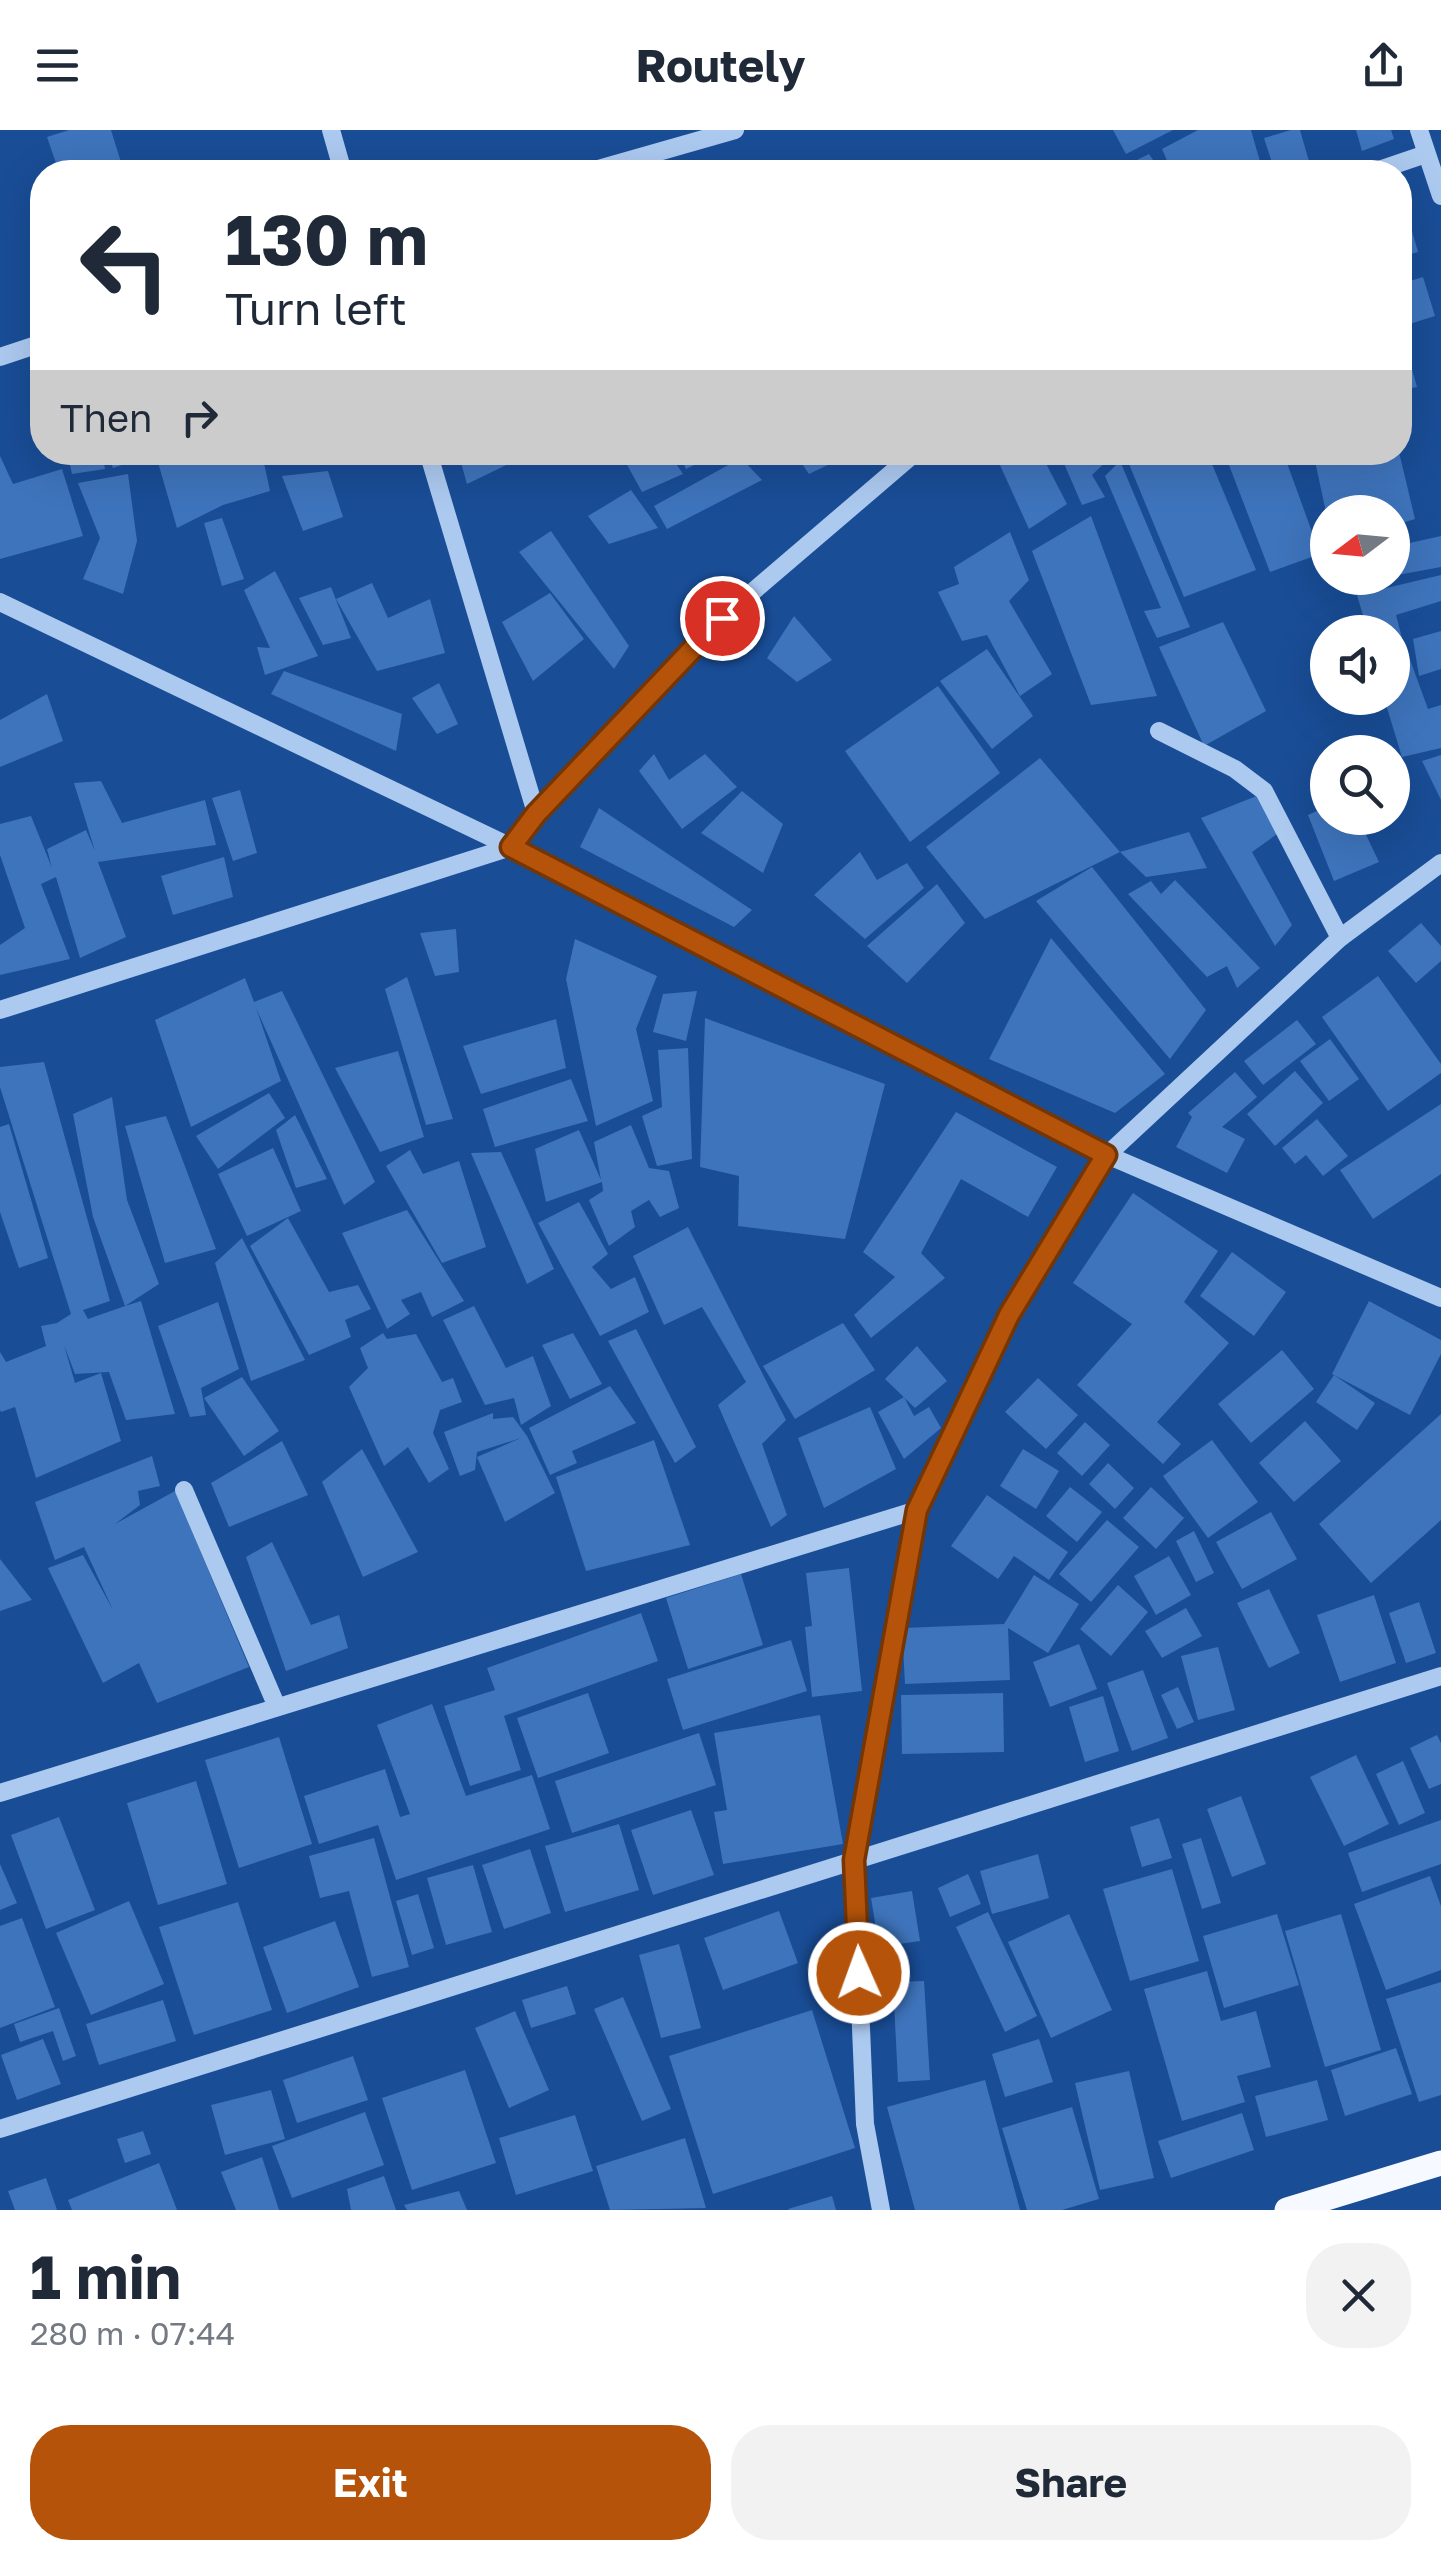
<!DOCTYPE html>
<html lang="en">
<head>
<meta charset="utf-8">
<style>
  body { margin:0; font-family:"Golos Text",sans-serif; background:#f2f2f3; color:#1f2937; height:100vh; display:flex; flex-direction:column; font-size:38px; white-space:nowrap }
  * { box-sizing:border-box; margin:0 }
  p { font-size:32px; color:#747a83 }
  .icon { flex:none; width:55px; height:55px; fill:none; stroke:currentColor; stroke-width:2; stroke-linecap:round; stroke-linejoin:round }
  .map { position:relative; height:2080px; overflow:hidden }
  .panel { display:flex; flex-direction:column; background:#fff; flex:1 }
  .panel>* { flex:none }
  .banner { position:absolute; left:30px; top:30px; width:1382px; height:305px; border-radius:40px; box-shadow:0 10px 40px #0002; background:#fff; color:#1f2937; overflow:hidden }
  .needle { width:65px; rotate:254deg }
  .controls { position:absolute; left:1310px; top:365px; display:grid; gap:20px }
  .controls a { display:grid; place-items:center; width:100px; height:100px; border-radius:50%; background:#fff; box-shadow:0 10px 40px #0002; font-size:50px }
  .pin { position:absolute; display:grid; place-items:center; width:85px; height:85px; color:#fff; margin:-42px; border:5px solid #fff; border-radius:50%; box-shadow:0 2px 10px #0007 }
  .me { position:absolute; width:110px; margin:-55px; rotate:358deg; stroke-linejoin:round; filter:drop-shadow(0 0 8px #0008) }
  .turn { display:flex; align-items:center; gap:35px; height:210px; padding:0 30px; font-size:45px }
  .turn .icon { width:130px; height:130px; stroke-width:2.5 }
  .turn b { display:block; font-size:70px; line-height:85px }
  .then { display:flex; align-items:center; height:95px; padding:0 30px; background:#0003; gap:20px; font-size:38px }
  .round { display:grid; place-items:center; flex:none; width:105px; height:105px; border-radius:40px; background:#f2f2f3 }
  .headline { display:flex; align-items:center; justify-content:space-between; height:170px; padding:0 30px }
  h1 { font-size:60px; font-weight:700; line-height:75px }
  .button { display:flex; gap:20px; margin-top:auto; padding:20px 30px }
  .button a { flex:1; height:115px; border-radius:40px; background:#b45309; color:#fff; font-size:40px; font-weight:700; line-height:115px; text-align:center }
  .button a+a { background:#f2f2f3; color:#1f2937 }
  header { display:flex; justify-content:space-between; align-items:center; height:130px; padding:0 30px; background:#fff; font-size:45px; font-weight:700 }
  .map>svg:first-child { display:block }
</style>
</head>
<body>
<header><svg class="icon" aria-label="menu" viewBox="0 0 24 24"><path d="M4 6h16M4 12h16M4 18h16"/></svg>Routely<svg class="icon" aria-label="share" viewBox="0 0 24 24"><path d="M12 15V3M7 8l5-5 5 5M5 13v7h14v-7"/></svg></header>
<div class="map">
<svg width="1441" height="2080" viewBox="0 0 1441 2080">
  <rect width="100%" height="100%" fill="#194d96"/>
  <g fill="#3e74bc">
    <path d="M69,0H111L124,42H59L47,7Z"/>
    <path d="M1113,0H1173L1126,24Z"/>
    <path d="M1198,0H1251L1263,42H1172L1162,19Z"/>
    <path d="M1291,0H1300L1312,42H1275L1264,8Z"/>
    <path d="M1356,0H1391L1394,9L1362,21Z"/>
    <path d="M1149,24L1161,42H1113Z"/>
    <path d="M1404,73L1418,122L1400,127V74Z"/>
    <path d="M1423,147L1435,186L1400,197V154Z"/>
    <path d="M1405,214L1417,257L1400,260V216Z"/>
    <path d="M67,322H102L105,339L72,344Z"/>
    <path d="M107,322H134L136,330L113,338Z"/>
    <path d="M155,322H289V323L264,333L270,361L223,375L177,398Z"/>
    <path d="M458,322H533L467,354Z"/>
    <path d="M620,322H668L683,344L642,362Z"/>
    <path d="M678,322H721L686,339Z"/>
    <path d="M776,322H826L834,332L809,344L796,325L780,330Z"/>
    <path d="M994,322H1040L1067,374L1029,399Z"/>
    <path d="M1059,322H1116L1092,345L1105,367L1082,375Z"/>
    <path d="M1124,322H1207L1256,440L1184,467Z"/>
    <path d="M1224,322H1283L1320,424L1270,442Z"/>
    <path d="M1313,322H1399L1415,389L1392,396V382H1326Z"/>
    <path d="M0,326L13,354L62,339L83,406L0,429Z"/>
    <path d="M741,328L762,350L667,399L654,376Z"/>
    <path d="M1120,331L1190,497L1157,508L1144,481L1161,478L1105,346Z"/>
    <path d="M328,341L343,387L303,401L282,346Z"/>
    <path d="M128,344L137,411L123,464L83,449L100,408L78,353Z"/>
    <path d="M631,360L658,398L609,414L588,386Z"/>
    <path d="M1091,386L1157,566L1091,575L1032,421Z"/>
    <path d="M222,388L244,449L222,456L204,393Z"/>
    <path d="M551,401L629,516L614,539L519,422Z"/>
    <path d="M1010,402L1029,450L1009,471L1052,544L1020,566L987,505L962,511L938,462L959,454L954,437Z"/>
    <path d="M1441,406V437L1392,446V417Z"/>
    <path d="M275,441L318,526L265,545L257,517L270,518L244,460Z"/>
    <path d="M1441,445V471L1396,485L1402,508L1392,510V502H1368L1357,465Z"/>
    <path d="M372,453L388,488L430,469L445,523L377,541L336,469Z"/>
    <path d="M331,457L351,508L323,515L299,468Z"/>
    <path d="M550,463L584,509L533,551L502,492Z"/>
    <path d="M794,486L832,530L797,552L767,528Z"/>
    <path d="M1223,492L1266,581L1204,616L1159,517Z"/>
    <path d="M1441,501V539L1419,546L1413,509Z"/>
    <path d="M1405,516L1428,579L1441,575V618L1402,627L1384,568H1392V518Z"/>
    <path d="M987,519L1033,586L992,619L940,551Z"/>
    <path d="M284,541L402,584L396,621L271,564Z"/>
    <path d="M439,553L458,594L437,604L412,568Z"/>
    <path d="M938,556L1000,643L910,712L845,621Z"/>
    <path d="M47,564L63,611L0,637V590Z"/>
    <path d="M654,624L669,650L705,624L737,657L682,699L639,641Z"/>
    <path d="M1441,625V670L1422,631Z"/>
    <path d="M1040,628L1120,722L985,789L926,717Z"/>
    <path d="M101,651L122,693L205,670L216,715L98,732L126,807L80,828L56,747L41,754L70,829L0,845V815L25,798L0,725V694L31,686L52,738L47,719L86,700L95,721L74,653Z"/>
    <path d="M240,660L257,723L233,731L212,668Z"/>
    <path d="M742,661L783,694L763,743L701,703Z"/>
    <path d="M1259,665L1284,699L1252,722L1292,795L1275,816L1201,688Z"/>
    <path d="M1328,676V688H1358L1379,732L1334,751L1308,685Z"/>
    <path d="M599,678L752,780L734,797L580,717Z"/>
    <path d="M1189,702L1207,738L1146,747L1120,722Z"/>
    <path d="M860,722L877,750L907,733L924,758L865,809L814,765Z"/>
    <path d="M224,727L233,767L173,785L161,746Z"/>
    <path d="M1092,737L1206,880L1170,929L1036,771Z"/>
    <path d="M1175,750L1260,838L1237,858L1227,836L1207,847L1128,764L1151,751L1161,764Z"/>
    <path d="M937,754L965,793L907,853L867,816Z"/>
    <path d="M1421,793L1441,816V831L1416,853L1388,821Z"/>
    <path d="M456,799L459,842L435,846L420,803Z"/>
    <path d="M1051,808L1165,944L1115,983L989,929Z"/>
    <path d="M575,809L657,846L636,899L653,971L596,996L566,849Z"/>
    <path d="M1378,846L1441,934V943L1388,981L1322,887Z"/>
    <path d="M407,847L453,989L426,995L385,859Z"/>
    <path d="M245,848L254,872L282,861L375,1052L344,1075L256,878L281,951L191,997L155,890Z"/>
    <path d="M697,861L686,911L653,902L663,864Z"/>
    <path d="M705,888L885,954L845,1109L738,1096L739,1046L700,1037Z"/>
    <path d="M556,889L566,938L481,964L463,916Z"/>
    <path d="M1297,890L1316,914L1263,955L1244,931Z"/>
    <path d="M1330,909L1359,949L1329,971L1300,931Z"/>
    <path d="M688,918L692,1029L657,1036L642,986L662,977L658,920Z"/>
    <path d="M398,921L424,1007L380,1022L335,938Z"/>
    <path d="M44,932L110,1171L83,1180L88,1189L125,1176L93,1087L73,984L112,967L127,1070L159,1154L125,1176L141,1171L175,1284L126,1290L109,1242L75,1244L64,1215L75,1253L101,1243L121,1311L36,1348L15,1277L1,1282L0,1280V1222L6,1232L46,1216L41,1196L57,1193L71,1184L0,957V937Z"/>
    <path d="M1295,941L1323,973L1275,1016L1247,984Z"/>
    <path d="M1235,942L1257,967L1222,997L1245,1009L1227,1043L1176,1017L1192,987L1188,983Z"/>
    <path d="M571,949L588,991L495,1017L483,979Z"/>
    <path d="M269,963L285,988L218,1039L196,1006Z"/>
    <path d="M1441,974V1044L1373,1089L1340,1040Z"/>
    <path d="M956,982L1057,1037L1028,1087L961,1049L921,1123L945,1148L871,1208L854,1185L895,1147L863,1122Z"/>
    <path d="M295,985L327,1049L296,1058L276,1000Z"/>
    <path d="M166,986L216,1119L165,1133L125,996Z"/>
    <path d="M1317,989L1348,1026L1323,1046L1306,1025L1295,1034L1282,1018Z"/>
    <path d="M9,994L48,1128L19,1138L0,1082V997Z"/>
    <path d="M631,995L649,1038L669,1041L679,1078L660,1087L649,1070L631,1081L635,1097L609,1116L589,1070L603,1061L602,1052L546,1072L535,1019L579,1000L601,1050L594,1012Z"/>
    <path d="M273,1018L301,1081L247,1106L218,1044Z"/>
    <path d="M410,1020L423,1044L459,1031L486,1117L442,1133L386,1036Z"/>
    <path d="M501,1022L554,1139L527,1154L471,1023Z"/>
    <path d="M1133,1063L1218,1121L1184,1172L1229,1213L1157,1292L1181,1314L1163,1334L1077,1255L1132,1194L1073,1153Z"/>
    <path d="M579,1072L608,1124L592,1137L611,1159L635,1147L649,1182L600,1206L538,1093Z"/>
    <path d="M407,1080L464,1171L432,1187L421,1162L401,1170L410,1184L387,1199L342,1103Z"/>
    <path d="M288,1088L329,1162L358,1155L371,1179L345,1190L351,1207L309,1225L250,1116Z"/>
    <path d="M688,1097L786,1290L762,1314L787,1385L771,1397L718,1275L746,1252L702,1177L664,1195L633,1126Z"/>
    <path d="M242,1108L305,1230L251,1251L215,1133Z"/>
    <path d="M1232,1122L1286,1162L1254,1206L1200,1166Z"/>
    <path d="M1369,1171L1441,1210V1224L1410,1285L1332,1244Z"/>
    <path d="M218,1172L239,1239L201,1258L206,1285L190,1287L158,1196Z"/>
    <path d="M474,1176L506,1238L533,1226L551,1276L521,1295L514,1268L485,1275L443,1190Z"/>
    <path d="M843,1193L875,1240L795,1289L763,1236Z"/>
    <path d="M636,1199L696,1317L675,1333L608,1211Z"/>
    <path d="M383,1203L387,1209L416,1204L442,1252L453,1248L462,1272L440,1280L433,1303L449,1339L429,1353L408,1317L384,1336L349,1257L368,1238L360,1218Z"/>
    <path d="M573,1203L602,1254L570,1269L542,1215Z"/>
    <path d="M917,1216L947,1251L915,1278L885,1249Z"/>
    <path d="M1282,1220L1314,1259L1251,1313L1218,1274Z"/>
    <path d="M1334,1245L1375,1273L1357,1300L1316,1272Z"/>
    <path d="M242,1247L279,1301L244,1326L204,1268Z"/>
    <path d="M1038,1248L1078,1285L1046,1319L1005,1282Z"/>
    <path d="M610,1256L636,1293L572,1321L577,1333L550,1345L529,1298Z"/>
    <path d="M904,1267L914,1286L929,1277L941,1298L904,1329L878,1282Z"/>
    <path d="M870,1277L896,1339L824,1378L798,1308Z"/>
    <path d="M493,1283V1289L513,1287L527,1306L555,1363L505,1392L477,1327L521,1308L477,1322L475,1340L460,1346L444,1302Z"/>
    <path d="M1441,1284V1390L1371,1453L1319,1394Z"/>
    <path d="M1305,1291L1341,1331L1294,1372L1259,1333Z"/>
    <path d="M1085,1292L1110,1315L1082,1346L1057,1323Z"/>
    <path d="M654,1310L690,1415L586,1441L556,1347Z"/>
    <path d="M1212,1310L1258,1372L1208,1408L1163,1346Z"/>
    <path d="M282,1311L308,1365L229,1397L211,1353Z"/>
    <path d="M362,1319L418,1422L363,1447L322,1352Z"/>
    <path d="M1023,1319L1059,1341L1036,1379L1000,1356Z"/>
    <path d="M152,1326L160,1356L138,1361L140,1375L115,1394L175,1361L249,1537L157,1573L139,1533L103,1553L48,1438L83,1425L113,1480L84,1417L55,1430L35,1372Z"/>
    <path d="M1108,1333L1134,1358L1115,1379L1089,1354Z"/>
    <path d="M1070,1357L1102,1382L1077,1412L1046,1386Z"/>
    <path d="M1151,1357L1184,1388L1156,1419L1123,1388Z"/>
    <path d="M987,1365L1068,1422L1049,1450L1014,1426L998,1449L951,1416Z"/>
    <path d="M1271,1382L1297,1429L1242,1459L1216,1412Z"/>
    <path d="M1107,1390L1139,1417L1091,1472L1059,1444Z"/>
    <path d="M1194,1401L1214,1443L1196,1452L1176,1411Z"/>
    <path d="M272,1412L311,1495L339,1485L348,1518L286,1541L246,1427Z"/>
    <path d="M1169,1426L1191,1465L1156,1485L1134,1446Z"/>
    <path d="M0,1429L32,1470L0,1481Z"/>
    <path d="M849,1438L862,1561L812,1567L805,1497L812,1496L806,1443Z"/>
    <path d="M741,1444L763,1515L688,1539L666,1468Z"/>
    <path d="M1034,1445L1079,1474L1048,1523L1008,1498L1010,1550L905,1554L902,1498L1004,1494Z"/>
    <path d="M1118,1455L1148,1482L1111,1526L1080,1499Z"/>
    <path d="M1269,1459L1300,1523L1269,1538L1237,1473Z"/>
    <path d="M1374,1465L1396,1533L1340,1552L1317,1485Z"/>
    <path d="M1419,1472L1436,1523L1406,1533L1389,1483Z"/>
    <path d="M1186,1478L1202,1506L1162,1528L1145,1501Z"/>
    <path d="M641,1483L658,1531L504,1586L521,1640L470,1656L444,1576L495,1560L487,1538Z"/>
    <path d="M791,1510L807,1561L683,1600L667,1549Z"/>
    <path d="M1079,1514L1097,1559L1050,1577L1033,1532Z"/>
    <path d="M1218,1517L1235,1580L1198,1590L1181,1526Z"/>
    <path d="M1143,1540L1168,1608L1132,1621L1107,1553Z"/>
    <path d="M1178,1557L1194,1592L1177,1599L1161,1565Z"/>
    <path d="M588,1563L609,1623L538,1648L517,1588Z"/>
    <path d="M1003,1563L1004,1622L902,1624L901,1565Z"/>
    <path d="M1103,1566L1119,1621L1085,1632L1069,1577Z"/>
    <path d="M432,1574L466,1666L532,1645L550,1699L396,1750L378,1695L319,1714L304,1666L385,1639L400,1687L410,1684L377,1595Z"/>
    <path d="M820,1585L843,1714L723,1734L714,1682L727,1680L714,1603Z"/>
    <path d="M699,1603L716,1655L572,1703L555,1651Z"/>
    <path d="M1437,1605L1441,1613V1654L1429,1659L1410,1618Z"/>
    <path d="M279,1607L312,1714L239,1738L205,1630Z"/>
    <path d="M1356,1625L1389,1694L1344,1716L1310,1647Z"/>
    <path d="M1403,1631L1425,1683L1399,1695L1376,1644Z"/>
    <path d="M196,1651L227,1754L158,1775L127,1673Z"/>
    <path d="M1241,1666L1266,1734L1232,1747L1207,1679Z"/>
    <path d="M691,1680L714,1745L653,1765L631,1700Z"/>
    <path d="M59,1687L95,1780L46,1799L11,1705Z"/>
    <path d="M1159,1688L1172,1728L1142,1737L1130,1697Z"/>
    <path d="M1441,1690V1734L1362,1762L1348,1723Z"/>
    <path d="M619,1694L639,1760L565,1782L545,1716Z"/>
    <path d="M374,1708L409,1837L372,1847L349,1761L320,1768L309,1726Z"/>
    <path d="M1201,1708L1221,1773L1202,1779L1182,1714Z"/>
    <path d="M530,1719L551,1783L504,1799L482,1735Z"/>
    <path d="M1038,1724L1049,1768L992,1784L980,1741Z"/>
    <path d="M0,1734L17,1773L0,1780Z"/>
    <path d="M473,1735L492,1802L446,1815L427,1748Z"/>
    <path d="M1172,1739L1199,1831L1130,1851L1103,1759Z"/>
    <path d="M968,1744L981,1774L950,1787L938,1758Z"/>
    <path d="M1430,1746L1441,1776V1840L1386,1860L1354,1774Z"/>
    <path d="M912,1761L920,1811L879,1817L871,1768Z"/>
    <path d="M418,1764L434,1818L412,1825L396,1771Z"/>
    <path d="M129,1771L164,1854L91,1885L56,1803Z"/>
    <path d="M238,1772L272,1880L194,1905L159,1797Z"/>
    <path d="M779,1781L798,1833L723,1860L704,1808Z"/>
    <path d="M988,1782L1037,1886L1005,1902L956,1797Z"/>
    <path d="M1069,1784L1112,1880L1051,1908L1008,1812Z"/>
    <path d="M1277,1784L1299,1855L1224,1878L1203,1806Z"/>
    <path d="M1341,1784L1381,1920L1325,1937L1285,1801Z"/>
    <path d="M22,1788L55,1877L0,1898V1796Z"/>
    <path d="M335,1791L359,1857L287,1883L263,1817Z"/>
    <path d="M679,1814L701,1898L661,1908L639,1825Z"/>
    <path d="M1207,1841L1221,1891L1256,1881L1271,1937L1237,1946L1245,1972L1182,1991L1144,1859Z"/>
    <path d="M924,1851L930,1950L898,1952L893,1852Z"/>
    <path d="M1441,1852V1965L1419,1972L1386,1869Z"/>
    <path d="M567,1856L576,1884L531,1898L522,1870Z"/>
    <path d="M623,1867L671,1979L642,1991L594,1879Z"/>
    <path d="M163,1870L176,1911L99,1935L86,1894Z"/>
    <path d="M59,1878L76,1926L63,1931L53,1901L20,1912L14,1894Z"/>
    <path d="M812,1880L855,2018L713,2064L669,1926Z"/>
    <path d="M515,1881L549,1960L509,1978L475,1898Z"/>
    <path d="M43,1909L61,1954L17,1970L1,1925Z"/>
    <path d="M1039,1909L1053,1952L1005,1967L992,1924Z"/>
    <path d="M1396,1918L1412,1964L1345,1986L1331,1940Z"/>
    <path d="M353,1926L368,1970L297,1993L283,1950Z"/>
    <path d="M465,1940L496,2033L412,2060L382,1968Z"/>
    <path d="M1129,1941L1154,2048L1100,2060L1075,1953Z"/>
    <path d="M985,1950L1020,2080H915L887,1977Z"/>
    <path d="M1317,1950L1328,1990L1266,2007L1255,1966Z"/>
    <path d="M271,1960L285,2009L225,2025L211,1975Z"/>
    <path d="M1072,1977L1099,2069L1062,2080H1027L1002,1998Z"/>
    <path d="M365,1982L384,2035L292,2068L272,2016Z"/>
    <path d="M1242,1983L1254,2020L1171,2048L1158,2011Z"/>
    <path d="M575,1985L593,2041L516,2065L499,2008Z"/>
    <path d="M143,2001L151,2024L125,2033L117,2009Z"/>
    <path d="M685,2008L706,2078L610,2080L596,2036Z"/>
    <path d="M262,2027L279,2080H236L221,2042Z"/>
    <path d="M159,2033L177,2080H72L68,2070Z"/>
    <path d="M384,2046L396,2080H351L347,2059Z"/>
    <path d="M46,2048L57,2080H15L8,2061Z"/>
    <path d="M459,2061L467,2080H407L404,2075Z"/>
    <path d="M832,2066L836,2080H789L788,2079Z"/>
  </g>
  <g fill="none" stroke-linecap="round" stroke-linejoin="round">
    <g stroke="#acc9f0" stroke-width="18">
      <path d="M331,0L343,42"/>
      <path d="M1419,0L1441,66"/>
      <path d="M588,42L735,0"/>
      <path d="M1373,42L1426,24"/>
      <path d="M0,227L42,213"/>
      <path d="M428,322L536,683"/>
      <path d="M0,472L511,717L1107,1025L1441,1168"/>
      <path d="M1159,601L1235,639L1264,661L1340,808"/>
      <path d="M0,880L511,717L536,683L722,488L916,322"/>
      <path d="M184,1360L277,1577"/>
      <path d="M0,1663L917,1380"/>
      <path d="M0,1999L1441,1546"/>
      <path d="M881,2080L865,1994L854,1730L917,1380L1009,1185L1107,1025L1340,808L1441,733"/>
    </g>
    <path stroke="#f6f9ff" stroke-width="25" d="M1287,2080L1441,2033"/>
  </g>
  <g fill="none" stroke-linecap="round" stroke-linejoin="round">
    <g stroke="#753606" stroke-width="25">
      <path id="route" d="M722,488L536,684L511,717L1106,1025L1009,1185L917,1380L854,1730L859,1843"/>
    </g>
    <use href="#route" stroke="#b45309" stroke-width="18"/>
  </g>
</svg>
<div class="controls">
<a><svg class="needle" viewBox="-14 -14 28 28"><path d="M0-13l5 13h-10z" fill="#e53935"/><path d="M0 13l5-13h-10z" fill="#747a83"/></svg></a>
<a><svg class="icon" aria-label="sound" viewBox="0 0 24 24"><path d="M4 9h4l5-4v14l-5-4H4zM17 9q2 3 0 6"/></svg></a>
<a><svg class="icon" aria-label="search" viewBox="0 0 24 24"><circle cx="10" cy="10" r="6"/><path d="M15 15l6 6"/></svg></a>
</div>
<div class="pin" style="left:722px;top:488px;background:#d93025"><svg class="icon" aria-label="arrive" viewBox="0 0 24 24"><path d="M6 21V4h12l-3 4 3 4H6"/></svg></div>
<svg class="me" style="left:859px;top:1843px" viewBox="-20 -20 40 40"><circle r="17" fill="#b45309" stroke="#fff" stroke-width="3"/><path d="M0-11L8 9 0 5-8 9z" fill="#fff"/></svg>
<div class="banner">
<div class="turn"><svg class="icon" aria-label="left" viewBox="0 0 24 24"><path d="M17 20v-9H6M10 6l-5 5 5 5"/></svg><div><b>130 m</b>Turn left</div></div>
<div class="then">Then<svg class="icon" aria-label="right" viewBox="0 0 24 24"><path d="M7 20v-9h11M14 6l5 5-5 5"/></svg></div>
</div>
</div>
<section class="panel">
<div class="headline"><div><h1>1 min</h1><p>280 m · 07:44</p></div><a class="round"><svg class="icon" aria-label="close" viewBox="0 0 24 24"><path d="M6 6l12 12M18 6L6 18"/></svg></a></div>
<div class="button"><a>Exit</a><a>Share</a></div>
</section>
</body>
</html>
